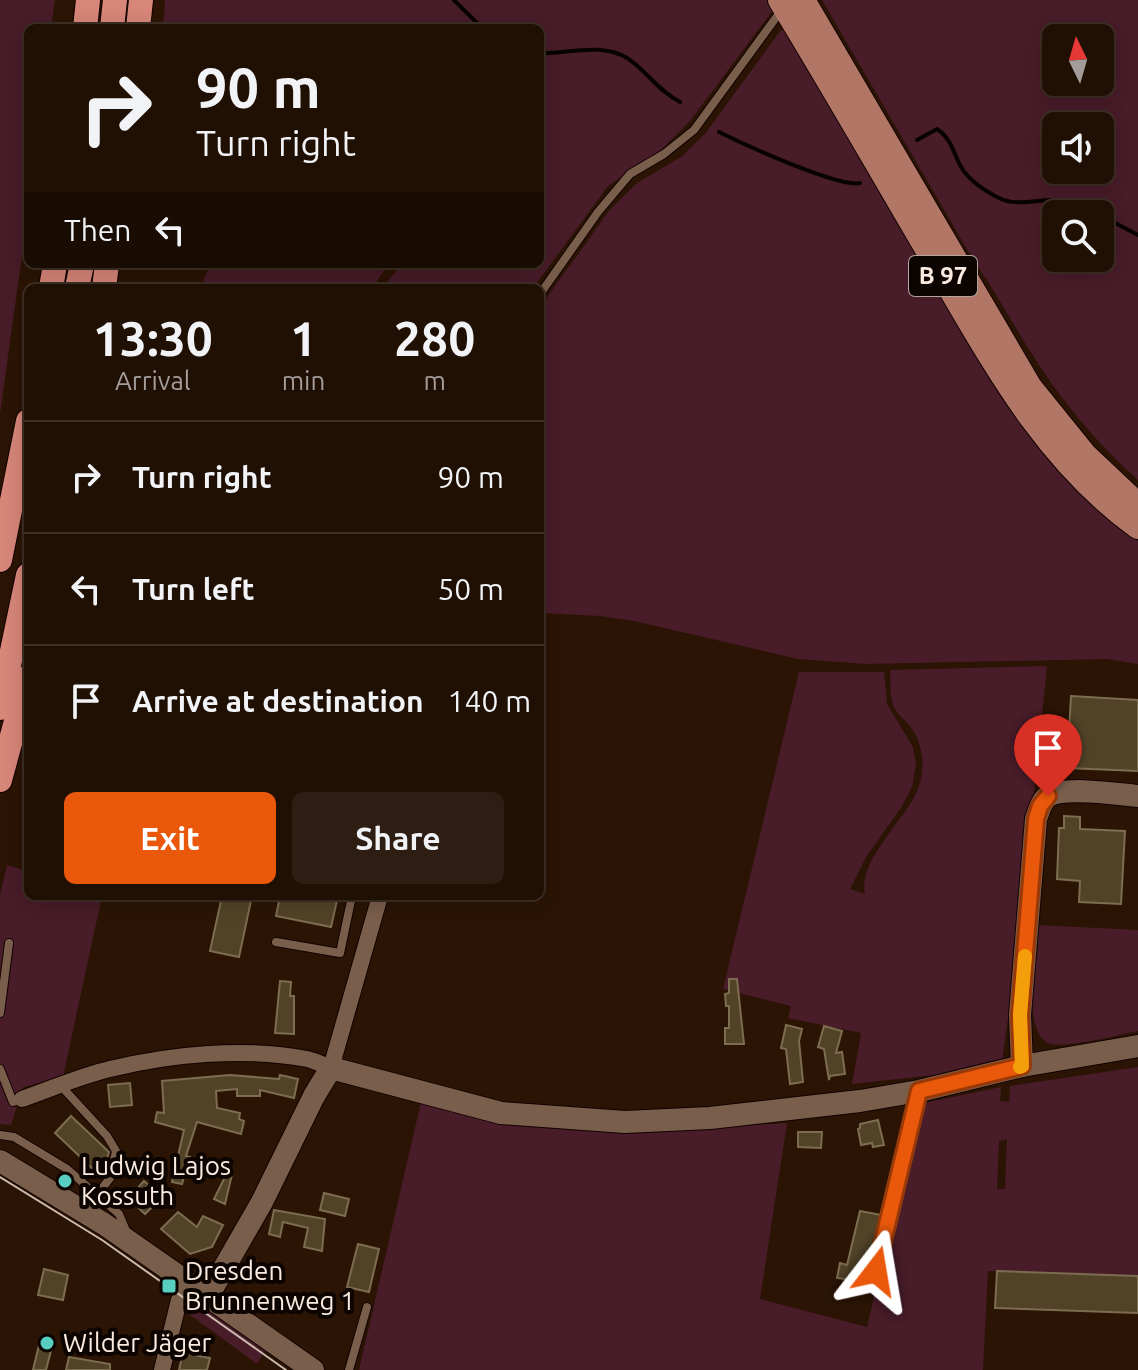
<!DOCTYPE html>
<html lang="en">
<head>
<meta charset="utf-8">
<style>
  body { margin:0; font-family:Ubuntu,sans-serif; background:#2d1d12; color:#f1f3f6; height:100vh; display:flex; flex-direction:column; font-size:30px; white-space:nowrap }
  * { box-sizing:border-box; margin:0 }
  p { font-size:26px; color:#a29c9a }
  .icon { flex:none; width:44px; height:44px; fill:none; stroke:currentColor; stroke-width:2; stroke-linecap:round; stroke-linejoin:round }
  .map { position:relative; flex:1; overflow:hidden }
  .drawer { position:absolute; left:24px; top:284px; width:520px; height:616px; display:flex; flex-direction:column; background:#200f03; border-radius:12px; box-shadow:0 4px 20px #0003,0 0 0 2px #3d2f25 }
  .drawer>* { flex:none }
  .top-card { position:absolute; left:24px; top:24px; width:520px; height:244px; border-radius:12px; box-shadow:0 4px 20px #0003,0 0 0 2px #3d2f25; background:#200f03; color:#f1f3f6; overflow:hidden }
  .needle { width:52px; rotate:355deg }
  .controls { position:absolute; left:1042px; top:24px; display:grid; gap:16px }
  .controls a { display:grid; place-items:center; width:72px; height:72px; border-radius:12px; background:#200f03; box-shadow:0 4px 20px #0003,0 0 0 2px #3d2f25; font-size:40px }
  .pin { position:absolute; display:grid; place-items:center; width:68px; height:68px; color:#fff; margin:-82px -34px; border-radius:50% 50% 50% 0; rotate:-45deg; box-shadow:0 0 8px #0007 }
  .pin .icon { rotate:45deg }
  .me { position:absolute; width:88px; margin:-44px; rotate:14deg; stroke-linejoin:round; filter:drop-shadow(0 0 6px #0008) }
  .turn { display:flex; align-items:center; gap:28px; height:168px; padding:0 40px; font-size:36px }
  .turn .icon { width:104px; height:104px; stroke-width:2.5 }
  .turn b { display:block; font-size:56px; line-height:68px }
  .then { display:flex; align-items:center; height:76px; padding:0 40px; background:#0003; gap:16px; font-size:30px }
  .eta { display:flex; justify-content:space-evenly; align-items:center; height:136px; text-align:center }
  .eta b { font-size:48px; font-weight:700; line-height:56px }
  .button { display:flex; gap:16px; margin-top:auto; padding:16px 40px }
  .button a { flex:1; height:92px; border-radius:12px; background:#ea580c; color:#fff; font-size:32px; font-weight:700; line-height:92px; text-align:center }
  .button a+a { background:#2d1d12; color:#f1f3f6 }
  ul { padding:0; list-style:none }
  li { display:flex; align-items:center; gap:24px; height:112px; padding:0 40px; border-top:2px solid #3d2f25 }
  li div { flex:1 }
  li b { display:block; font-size:30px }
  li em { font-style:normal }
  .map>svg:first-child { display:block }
</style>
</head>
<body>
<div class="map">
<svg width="1138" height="1370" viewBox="0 0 1138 1370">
  <rect width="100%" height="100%" fill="#2b1404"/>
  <g fill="#481c29" fill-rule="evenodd">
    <path d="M0,0H55L51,28H28V212L0,414Z"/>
    <path d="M165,0H767L773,10L690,121L661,150L608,186L533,288H383L401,264H540V28H163Z"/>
    <path d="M822,0H1138V480C1094,441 1057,395 1027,346C1009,317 993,288 974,261ZM1056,38H1100V82H1056ZM1100,126V170H1056V126ZM1056,214H1100V258H1056Z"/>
    <path d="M781,30H787L1081,492L1138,541V664L1107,659L866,664L798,659L634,621L600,616L540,613V307L609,211L637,183L681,157L704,135Z"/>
    <path d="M211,264H389L372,288H200Z"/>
    <path d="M1047,666L1019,938L1002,1062L934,1075L852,1084L861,1033L788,1018L791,1006L723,989L799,672H884L887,704L913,747L916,765L912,787L901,808L866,857L850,889L865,894C857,862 905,820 917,791C926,771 924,744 910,726C905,720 897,714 894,707C889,697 891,681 890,670Z"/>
    <path d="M7,865L28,871V896H102L63,1077L23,1087L11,1125L0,1124V895Z"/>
    <path d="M1037,925L1138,930V1031C1118,1035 1069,1048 1051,1044C1020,1036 1036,950 1037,925Z"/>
    <path d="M1138,1067V1275L988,1271L983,1370H359L421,1102L697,1128L787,1123L760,1299L867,1327L919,1104L1001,1087L1000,1101L1009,1102L1010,1086ZM1007,1139L1005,1189H997L999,1141Z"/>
    <path d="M192,1296L267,1348L257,1364L182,1309Z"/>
  </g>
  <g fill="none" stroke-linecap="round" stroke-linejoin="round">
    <g stroke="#080300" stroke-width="4">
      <path d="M454,0L482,28"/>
      <path d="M540,53C567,54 601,42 627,58C645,69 658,91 680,102"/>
      <path d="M719,132C743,144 839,188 860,183"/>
      <path d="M917,140L937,129C949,137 953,149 958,161C965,178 983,190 999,198C1017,207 1036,199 1056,200C1071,201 1084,208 1098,214"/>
      <path d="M1100,215L1138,235"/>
    </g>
  </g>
  <g fill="#524328" stroke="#7d6d50" stroke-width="2">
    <path d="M1071,696L1138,700V771L1067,768Z"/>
    <path d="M1064,816L1080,817V829L1125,831L1121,904L1079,902L1080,881L1057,879L1059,828H1064Z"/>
    <path d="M222,896H252L239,957L210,951Z"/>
    <path d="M280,896H338L331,927L276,916Z"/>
    <path d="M729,979H737L744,1044H725V1028H729V1006H726L725,994L729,993Z"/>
    <path d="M280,981L291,982L290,996H294V1034L275,1033Z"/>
    <path d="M786,1025L802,1029L799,1041L803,1082L790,1084L786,1049L781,1048Z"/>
    <path d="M824,1026L842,1031L836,1053L842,1052L845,1074L830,1076L829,1080L824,1049L818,1047Z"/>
    <path d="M230,1075L279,1079L280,1075L298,1079L294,1098L260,1090V1096H237V1089L216,1091L217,1108L240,1113L239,1119L244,1121L241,1134L197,1122L186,1156L190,1157L182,1184L172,1182L184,1130L155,1122L157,1112L164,1113L162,1081Z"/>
    <path d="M130,1083L132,1105L110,1107L108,1085Z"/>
    <path d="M71,1116L109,1152L106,1162L100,1166L98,1164L93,1169L55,1133Z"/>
    <path d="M878,1120L884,1145L873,1147L872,1143L861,1145L858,1129L860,1128V1124Z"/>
    <path d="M798,1132H822L821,1148L798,1147Z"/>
    <path d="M229,1169L233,1170L225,1204L214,1199Z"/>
    <path d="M144,1181L159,1194L153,1200L156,1203L145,1214L132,1202L137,1196L133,1193Z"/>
    <path d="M324,1193L349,1199L345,1216L320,1210Z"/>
    <path d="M274,1210L325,1219L322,1251L304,1247L308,1228L283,1222L280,1237L269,1234Z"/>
    <path d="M860,1211L881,1215L865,1282L837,1278L840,1263L847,1265Z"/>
    <path d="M178,1212L197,1227L203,1216L223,1225L212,1247L190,1254L161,1229Z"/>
    <path d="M358,1244L379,1249L369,1292L347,1287Z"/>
    <path d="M44,1269L68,1275L63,1300L38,1295Z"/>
    <path d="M997,1271L1138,1276V1313L995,1308Z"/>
    <path d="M45,1336L54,1339L46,1370H33L39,1345Z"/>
    <path d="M183,1353L210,1358L207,1370H179Z"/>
    <path d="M69,1357L110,1364V1370H66Z"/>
  </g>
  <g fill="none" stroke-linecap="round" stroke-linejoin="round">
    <g stroke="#120200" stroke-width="10">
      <g id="lane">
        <path d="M540,294L598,212L630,174L664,154L694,130L783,8"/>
        <path d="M276,942L340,953L352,896"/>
        <path d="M0,1013L9,943"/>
        <path d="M0,1069L13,1102L22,1099"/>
        <path d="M61,1086L107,1136L116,1151L110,1178L97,1195"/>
        <path d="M0,1135L14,1137L67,1169L119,1214L127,1233"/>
        <path d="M876,1271L918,1095"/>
        <path d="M349,1370L367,1307"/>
      </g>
    </g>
    <g stroke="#120200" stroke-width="18">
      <g id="street">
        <path d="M22,1099C51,1089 80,1076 110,1069C172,1054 245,1047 307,1059C316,1061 323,1065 331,1068L380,896"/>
        <path d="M162,1370L179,1300L191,1283"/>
      </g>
    </g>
    <g stroke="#120200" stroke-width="24">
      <g id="secondary">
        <path d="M1022,1066L1020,1015L1036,819C1039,811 1041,801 1048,796C1065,786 1117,794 1138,796"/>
        <path d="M0,1161L104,1224L313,1370"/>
        <path d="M208,1296L262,1202L314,1096L331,1068L501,1113L625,1122L710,1118L860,1101L919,1091L1022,1066L1138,1046"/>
      </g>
    </g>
    <g stroke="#120200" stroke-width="26">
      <g id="primary">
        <path d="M780,0C833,87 884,176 935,263C993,361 1044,459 1138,527"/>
        <path d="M803,0L1030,387L1085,455L1138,505"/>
      </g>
    </g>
    <g stroke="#120200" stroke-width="26">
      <g id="highway">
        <path d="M85,28L88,0"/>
        <path d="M112,28L115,0"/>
        <path d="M138,28L141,0"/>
        <path d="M51,288L55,264"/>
        <path d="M77,288L82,264"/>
        <path d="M104,288L107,264"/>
        <path d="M0,560L28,421"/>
        <path d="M0,708L28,575"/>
        <path d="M0,780L28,677"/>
      </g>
    </g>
    <use href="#lane" stroke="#7a5e4c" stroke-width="8"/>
    <use href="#street" stroke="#7a5e4c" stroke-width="16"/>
    <use href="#secondary" stroke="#7a5e4c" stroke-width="22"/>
    <use href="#primary" stroke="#b27667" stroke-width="24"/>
    <use href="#highway" stroke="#d78679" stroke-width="24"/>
    <path stroke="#ccbaae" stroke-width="2" d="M0,1177L102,1240L286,1370"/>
  </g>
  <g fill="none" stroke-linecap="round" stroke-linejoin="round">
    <g stroke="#983908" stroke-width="20">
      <path id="route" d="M876,1271L919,1091L1022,1066L1020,1015L1036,819L1040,806L1048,796"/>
    </g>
    <use href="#route" stroke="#ea580c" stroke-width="14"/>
    <path stroke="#f59e0b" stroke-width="14" d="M1020,1067L1022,1066L1020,1015L1025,956"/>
  </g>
  <g fill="#58cec1" stroke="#0c0401" stroke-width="3">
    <circle cx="65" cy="1181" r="8"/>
    <rect x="161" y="1278" width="16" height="16" rx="4"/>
    <circle cx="47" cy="1343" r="8"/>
  </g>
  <g text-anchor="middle" stroke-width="8" stroke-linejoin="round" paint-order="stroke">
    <rect fill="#0c0401" stroke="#b3a59c" stroke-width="2" x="909" y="256" width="68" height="40" rx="6"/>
    <g font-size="24" font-weight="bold" fill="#faeadf">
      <text x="943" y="284">B 97</text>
    </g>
    <g font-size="26" fill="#faeadf" stroke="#0c0401" text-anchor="start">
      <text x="81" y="1175">Ludwig Lajos<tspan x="81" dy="30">Kossuth</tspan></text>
      <text x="185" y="1280">Dresden<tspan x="185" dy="30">Brunnenweg 1</tspan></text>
      <text x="63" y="1352">Wilder Jäger</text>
    </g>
  </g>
</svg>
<div class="controls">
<a><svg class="needle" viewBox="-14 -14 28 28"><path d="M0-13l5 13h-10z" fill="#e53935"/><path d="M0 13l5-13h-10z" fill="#a29c9a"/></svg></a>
<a><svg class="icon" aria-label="sound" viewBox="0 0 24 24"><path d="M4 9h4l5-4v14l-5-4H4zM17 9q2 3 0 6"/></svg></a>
<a><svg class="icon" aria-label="search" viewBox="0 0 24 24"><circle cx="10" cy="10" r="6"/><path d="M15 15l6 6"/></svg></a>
</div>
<div class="pin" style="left:1048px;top:796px;background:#d93025"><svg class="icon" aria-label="arrive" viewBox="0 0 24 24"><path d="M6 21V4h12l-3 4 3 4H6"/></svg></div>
<svg class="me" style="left:876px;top:1271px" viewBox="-20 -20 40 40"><path d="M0-17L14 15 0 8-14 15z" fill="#ea580c" stroke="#fff" stroke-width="4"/></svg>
<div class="top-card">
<div class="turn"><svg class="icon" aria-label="right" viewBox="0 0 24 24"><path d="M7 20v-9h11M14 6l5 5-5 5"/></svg><div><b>90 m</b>Turn right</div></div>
<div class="then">Then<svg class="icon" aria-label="left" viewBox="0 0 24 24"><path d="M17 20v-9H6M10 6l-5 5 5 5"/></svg></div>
</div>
<section class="drawer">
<div class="eta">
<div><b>13:30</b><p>Arrival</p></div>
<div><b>1</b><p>min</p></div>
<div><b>280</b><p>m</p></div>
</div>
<ul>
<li><svg class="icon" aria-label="right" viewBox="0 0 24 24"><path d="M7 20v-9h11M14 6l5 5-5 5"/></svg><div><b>Turn right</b></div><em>90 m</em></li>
<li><svg class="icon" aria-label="left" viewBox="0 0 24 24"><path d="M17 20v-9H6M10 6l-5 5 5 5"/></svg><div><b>Turn left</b></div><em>50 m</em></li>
<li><svg class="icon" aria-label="arrive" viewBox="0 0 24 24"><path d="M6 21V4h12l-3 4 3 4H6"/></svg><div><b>Arrive at destination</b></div><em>140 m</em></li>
</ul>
<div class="button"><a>Exit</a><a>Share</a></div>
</section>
</div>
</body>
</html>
